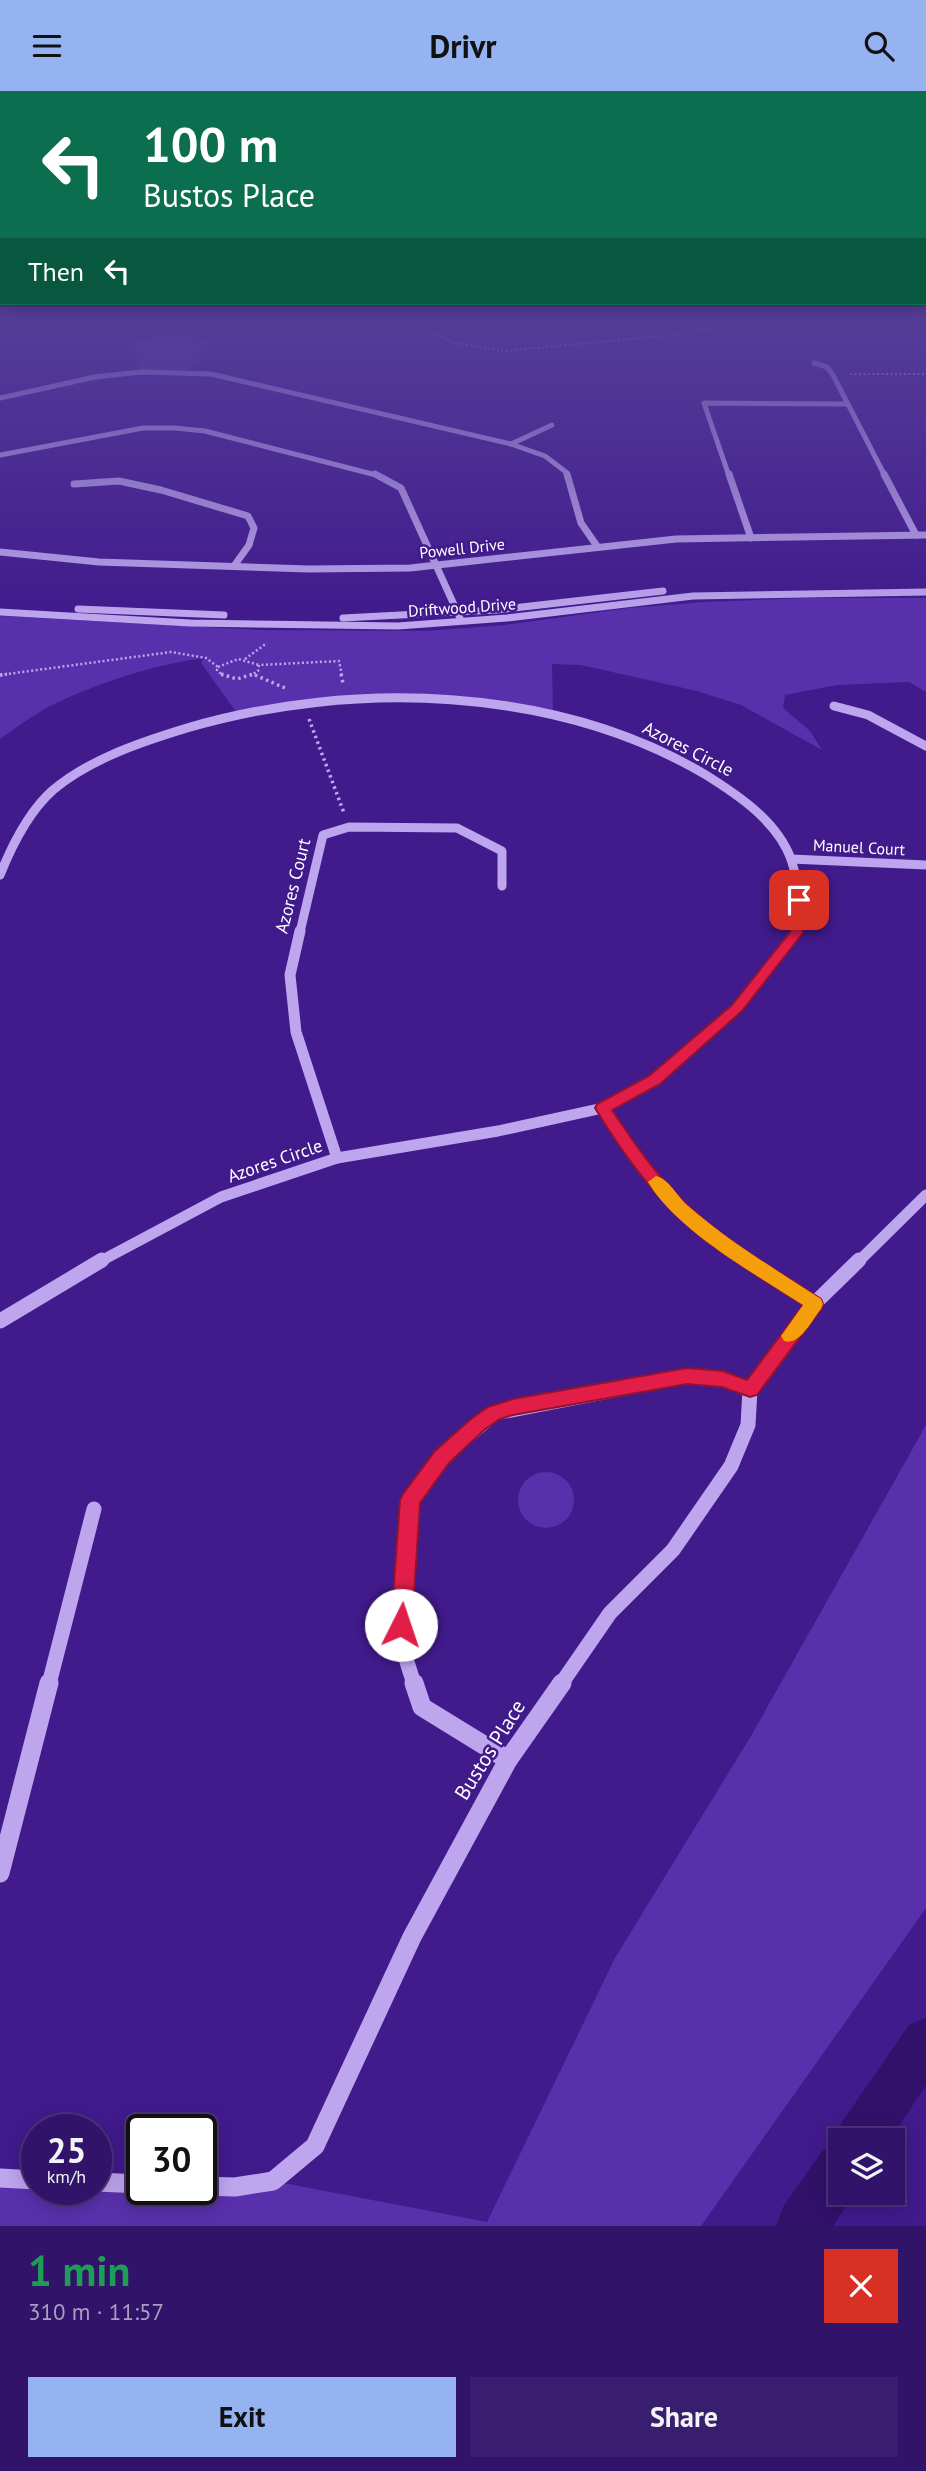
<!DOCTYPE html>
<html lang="en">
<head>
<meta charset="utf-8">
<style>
  body { margin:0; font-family:"PT Sans",sans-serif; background:#391d6f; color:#f1f3f6; height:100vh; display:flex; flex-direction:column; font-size:26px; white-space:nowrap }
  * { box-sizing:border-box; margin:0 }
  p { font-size:23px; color:#a89ec0 }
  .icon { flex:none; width:38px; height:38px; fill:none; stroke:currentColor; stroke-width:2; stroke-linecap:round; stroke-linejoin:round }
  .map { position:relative; height:2135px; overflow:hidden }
  .panel { display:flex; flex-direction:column; background:#311469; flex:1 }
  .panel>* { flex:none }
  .top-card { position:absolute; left:0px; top:0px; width:928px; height:214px; box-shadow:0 4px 18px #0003,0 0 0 2px #4c337d; background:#0b6e4f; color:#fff; overflow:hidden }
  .controls { position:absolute; left:828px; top:2037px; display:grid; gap:14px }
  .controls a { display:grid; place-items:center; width:77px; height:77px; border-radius:0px; background:#311469; box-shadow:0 4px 18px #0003,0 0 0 2px #4c337d; font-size:35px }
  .speed { position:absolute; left:21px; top:2023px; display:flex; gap:14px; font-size:35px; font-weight:700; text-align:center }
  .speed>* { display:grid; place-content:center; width:91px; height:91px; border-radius:50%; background:#311469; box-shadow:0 4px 18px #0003,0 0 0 2px #4c337d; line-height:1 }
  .speed small { font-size:18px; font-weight:400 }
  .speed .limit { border:4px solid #111; border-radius:10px; background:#fff; color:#111 }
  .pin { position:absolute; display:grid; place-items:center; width:60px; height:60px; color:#fff; margin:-30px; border-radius:14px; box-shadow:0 4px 10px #0006 }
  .me { position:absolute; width:77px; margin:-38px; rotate:4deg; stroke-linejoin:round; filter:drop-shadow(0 0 5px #0008) }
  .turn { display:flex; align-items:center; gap:24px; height:147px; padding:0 28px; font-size:32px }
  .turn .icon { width:91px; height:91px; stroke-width:2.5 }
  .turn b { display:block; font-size:49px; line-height:60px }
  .then { display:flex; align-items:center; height:66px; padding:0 28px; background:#0003; gap:14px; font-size:26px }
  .round { display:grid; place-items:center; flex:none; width:74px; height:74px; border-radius:0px; background:#391d6f }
  .overview { display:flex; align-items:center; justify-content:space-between; height:119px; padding:0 28px }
  h1 { font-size:42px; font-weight:700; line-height:52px; color:#1e9e55 }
  .primary-button { display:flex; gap:14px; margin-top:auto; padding:14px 28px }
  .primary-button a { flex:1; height:80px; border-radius:0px; background:#95b2f1; color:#111; font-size:28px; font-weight:700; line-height:80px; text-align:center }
  .primary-button a+a { background:#391d6f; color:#f1f3f6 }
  header { display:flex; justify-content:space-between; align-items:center; height:91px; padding:0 28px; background:#95b2f1; color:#111; font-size:32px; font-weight:700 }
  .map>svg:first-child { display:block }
</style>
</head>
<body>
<header><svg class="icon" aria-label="menu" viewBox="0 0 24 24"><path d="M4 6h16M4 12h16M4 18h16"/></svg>Drivr<svg class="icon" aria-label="search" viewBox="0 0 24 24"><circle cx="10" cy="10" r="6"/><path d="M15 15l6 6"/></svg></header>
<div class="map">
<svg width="926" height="2135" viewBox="0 0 926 2135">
  <rect width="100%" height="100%" fill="#411a8c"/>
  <g fill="#5930ac">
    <path d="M163,244L199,247L211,252L185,281H141L133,251Z"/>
    <path d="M805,507H926V601L909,591L837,594L785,604L783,617L810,640L822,659L741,614L697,600L581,574L552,573L553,624L422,606L345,609L239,625L201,572L204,567C152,574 98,592 50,615C33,624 16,637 0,648V525L259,539L427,540L504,534L629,517L705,511Z"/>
    <path d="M926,1334V1817L701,2135H0V2087L37,2098H201L273,2090L487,2131L615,1867L751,1645Z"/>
    <circle cx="546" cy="1409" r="28"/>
  </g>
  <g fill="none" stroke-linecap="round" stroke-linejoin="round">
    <path fill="#31116a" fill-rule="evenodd" d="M926,1927V1994L890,2049H840V2102H855L833,2135H776L783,2116L822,2060L837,2054L835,2049L842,2031L909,1934Z"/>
    <g stroke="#bda6ed" stroke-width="2" stroke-dasharray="2 2.5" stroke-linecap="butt">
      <path d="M399,228L455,252L504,260L672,244L758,228"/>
      <path d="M850,283H926"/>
    </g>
    <g stroke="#bda6ed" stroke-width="2.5" stroke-dasharray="2 2.5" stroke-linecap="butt">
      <path d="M245,568L267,552"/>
      <path d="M218,576L238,568L259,574"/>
      <path d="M0,584L171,561L206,567L218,576L217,579L223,585"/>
      <path d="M250,585L258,580L259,574L339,570L342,585"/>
    </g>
    <g stroke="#bda6ed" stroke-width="3.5" stroke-dasharray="2.5 3.5" stroke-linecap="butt">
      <path d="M221,583L237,588L253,583"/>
      <path d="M341,583L343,592"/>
      <path d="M0,584L7,583"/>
      <path d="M255,584L285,597"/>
      <path d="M309,628L344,722"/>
    </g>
    <g stroke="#bda6ed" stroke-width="5">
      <path d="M814,272L827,276L833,284L885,385"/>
      <path d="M0,307L95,286L141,281L211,283L511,353L545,365L566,381L567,385"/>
      <path d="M511,353L552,334"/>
      <path d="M0,364L143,337H175L205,340L380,385"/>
      <path d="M729,385L704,312L847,313"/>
    </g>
    <g stroke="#bda6ed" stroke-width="7">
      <path d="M375,383L401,397L460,527"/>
      <path d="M567,383L581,432L597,455"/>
      <path d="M729,383L751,447"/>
      <path d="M884,383L916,444"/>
      <path d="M74,393L119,390L161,399L248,425L254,437L249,454L234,475"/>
      <path d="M0,461L99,471L309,478L410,477L676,448L926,444"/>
      <path d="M78,518L224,524"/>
      <path d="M0,521L190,532L398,535L507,527L693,505L926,501"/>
      <path d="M343,527L496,519L663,500"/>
    </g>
    <g stroke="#bda6ed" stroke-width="9">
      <path d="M834,615L868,624L926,655"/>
      <path d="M791,768L926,774"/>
      <path d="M0,784C12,754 28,721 53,699C90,668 141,651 187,637C351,589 555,594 706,684C738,704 777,730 791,768C799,791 799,817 797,841"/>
      <path d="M300,841L323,744L349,736L457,737L502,760V795"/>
    </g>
    <g stroke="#bda6ed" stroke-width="11">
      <path d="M300,840L290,884L296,941L337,1067"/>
      <path d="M603,1017C645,1080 684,1129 749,1171"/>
      <path d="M99,1171L221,1106L337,1067L498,1040L603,1017L655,989L737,917L797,840"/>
      <path d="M858,1171L926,1104"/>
    </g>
    <g stroke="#bda6ed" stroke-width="15">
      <path d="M746,1169L814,1213"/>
      <path d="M0,1230L102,1169"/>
      <path d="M49,1593L94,1418"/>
      <path d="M414,1593L407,1571L401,1534L410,1409L442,1366L495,1322L687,1285L723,1288L750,1299"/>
      <path d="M561,1593L610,1522L673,1459L731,1375L748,1334L750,1299L814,1213L859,1169"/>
    </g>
    <g stroke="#bda6ed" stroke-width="19">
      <path d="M414,1592L422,1616L508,1669"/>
      <path d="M0,1782L49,1592"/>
      <path d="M0,2087L37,2089"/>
      <path d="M96,2091L142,2093"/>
      <path d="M201,2095L235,2096L273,2090L315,2055L412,1846L508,1669L562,1592"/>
    </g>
  </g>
  <linearGradient id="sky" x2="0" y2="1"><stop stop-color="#240e4d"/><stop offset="0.43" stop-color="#543e99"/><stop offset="1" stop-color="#543e99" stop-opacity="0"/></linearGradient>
  <rect width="926" height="527" fill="url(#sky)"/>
  <path fill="#e11d48" stroke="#92132f" stroke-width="2" d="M799,805L805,809L803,842L742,920L660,993L612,1019C634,1052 656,1084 685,1112C725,1150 775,1178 821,1208L823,1213L821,1218L757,1304L750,1306L722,1296L687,1293L513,1324L500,1328L484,1339L449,1372L420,1412L412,1534L409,1542L401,1545L394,1542L391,1534L400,1409L403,1403L435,1360L471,1328L488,1316L513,1308L687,1277L723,1280L747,1289L803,1214C772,1194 739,1174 709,1152C662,1117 625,1067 595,1017L597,1013L649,985L732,914L790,841L792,809Z"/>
  <path fill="#f59e0b" d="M656,1085C669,1088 677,1105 687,1114C728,1150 775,1178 821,1208L823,1213L821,1218C812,1229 800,1255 784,1250L781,1245L803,1214C755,1183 677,1140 648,1091Z"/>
  <g text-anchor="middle" stroke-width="5" stroke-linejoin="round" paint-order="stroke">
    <g font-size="16" fill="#fff" stroke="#411a8c">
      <text transform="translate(462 457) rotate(-6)" y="6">Powell Drive</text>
      <text transform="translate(462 516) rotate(-4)" y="6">Driftwood Drive</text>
      <text transform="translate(859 756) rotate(3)" y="6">Manuel Court</text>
    </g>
    <g font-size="18" fill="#fff" stroke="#411a8c">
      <text transform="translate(688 658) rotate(27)" y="6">Azores Circle</text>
      <text transform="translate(293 795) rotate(-76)" y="6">Azores Court</text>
      <text transform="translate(275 1070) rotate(-19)" y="6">Azores Circle</text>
    </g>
    <g font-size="21" fill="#fff" stroke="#411a8c">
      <text transform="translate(490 1659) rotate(-58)" y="7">Bustos Place</text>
    </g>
  </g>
</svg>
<div class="controls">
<a><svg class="icon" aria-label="layers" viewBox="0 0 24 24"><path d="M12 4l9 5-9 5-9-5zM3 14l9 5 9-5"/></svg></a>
</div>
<div class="speed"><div>25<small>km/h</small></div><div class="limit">30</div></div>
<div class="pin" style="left:799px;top:809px;background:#d93025"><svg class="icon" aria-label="arrive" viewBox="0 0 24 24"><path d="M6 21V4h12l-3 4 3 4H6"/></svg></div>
<svg class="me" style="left:401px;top:1534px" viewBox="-20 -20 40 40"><circle r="19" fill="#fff"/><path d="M0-13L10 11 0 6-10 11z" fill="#e11d48"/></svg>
<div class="top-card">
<div class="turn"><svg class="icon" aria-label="left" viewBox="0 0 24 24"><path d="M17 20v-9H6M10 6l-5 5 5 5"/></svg><div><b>100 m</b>Bustos Place</div></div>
<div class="then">Then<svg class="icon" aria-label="left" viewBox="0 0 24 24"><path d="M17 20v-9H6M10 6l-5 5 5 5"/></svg></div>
</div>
</div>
<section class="panel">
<div class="overview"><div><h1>1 min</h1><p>310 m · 11:57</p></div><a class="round" style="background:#d93025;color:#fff"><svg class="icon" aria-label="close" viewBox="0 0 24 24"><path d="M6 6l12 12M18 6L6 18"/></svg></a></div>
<div class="primary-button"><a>Exit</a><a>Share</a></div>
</section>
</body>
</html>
